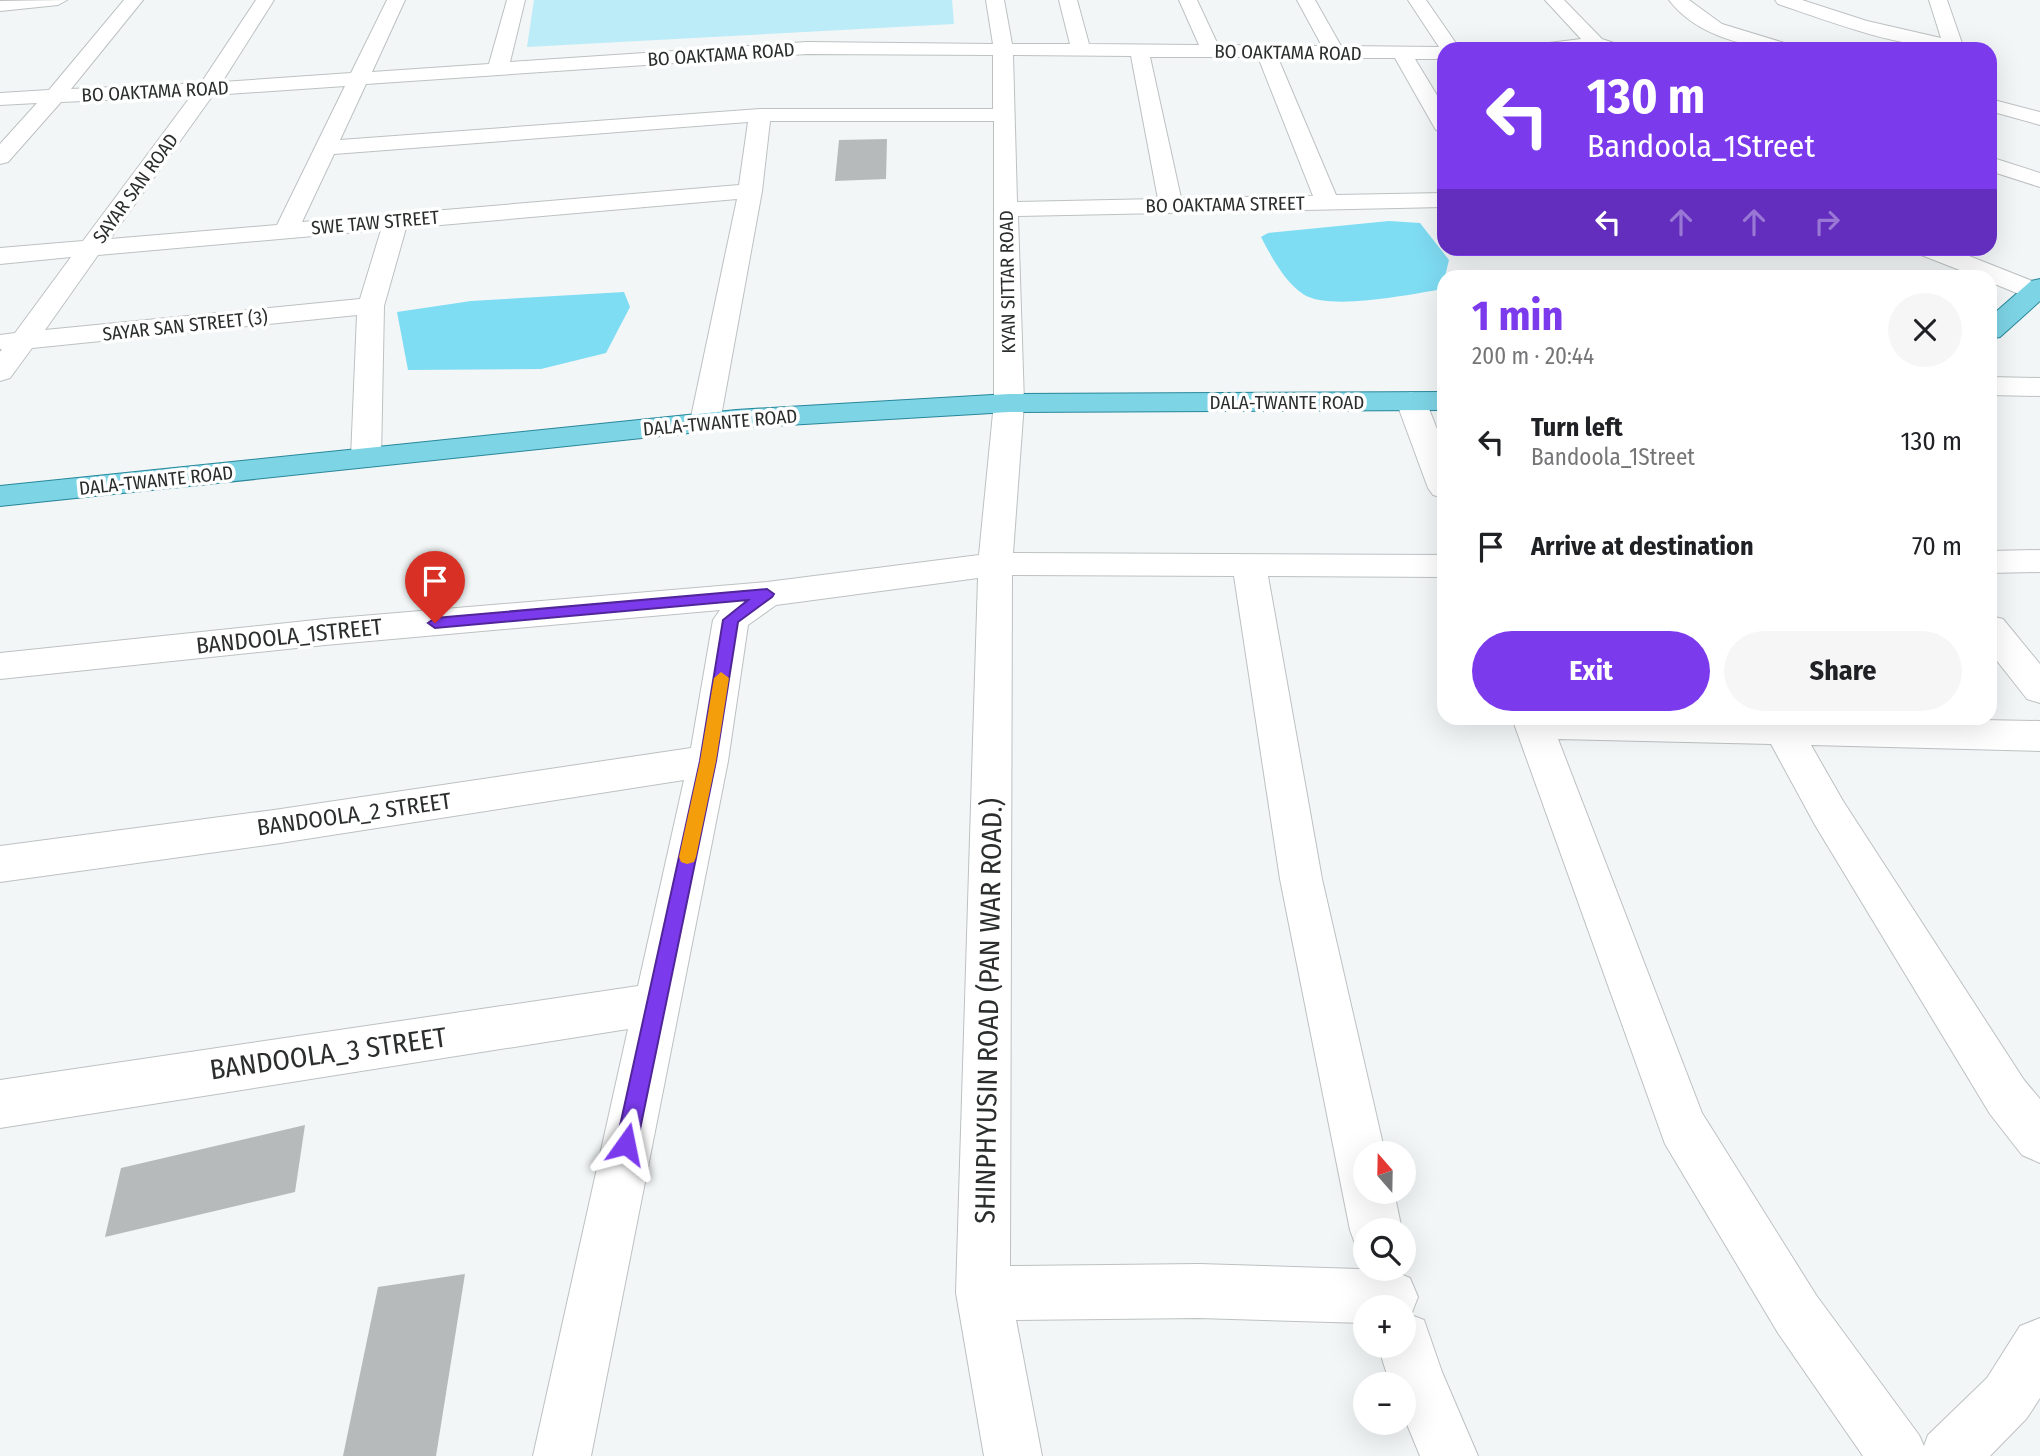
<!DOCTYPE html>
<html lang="en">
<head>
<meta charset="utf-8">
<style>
  body { margin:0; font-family:"Fira Sans Condensed",sans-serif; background:#f6f6f6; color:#202124; height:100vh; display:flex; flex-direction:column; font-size:26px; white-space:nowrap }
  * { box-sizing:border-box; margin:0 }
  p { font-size:23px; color:#757577 }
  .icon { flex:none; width:38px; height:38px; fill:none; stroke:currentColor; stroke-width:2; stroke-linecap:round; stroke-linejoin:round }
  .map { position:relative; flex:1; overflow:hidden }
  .sheet { position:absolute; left:1437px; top:270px; width:560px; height:455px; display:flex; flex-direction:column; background:#fff; border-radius:21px; box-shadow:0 7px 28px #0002 }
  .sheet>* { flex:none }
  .banner { position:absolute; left:1437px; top:42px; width:560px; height:214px; border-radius:21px; box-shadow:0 7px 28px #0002; background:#7c3aed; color:#fff; overflow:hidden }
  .needle { width:46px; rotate:340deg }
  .fabs { position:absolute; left:1353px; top:1141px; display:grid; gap:14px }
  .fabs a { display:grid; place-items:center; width:63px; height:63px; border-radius:50%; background:#fff; box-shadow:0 7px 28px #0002; font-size:35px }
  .pin { position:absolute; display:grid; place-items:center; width:60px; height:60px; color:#fff; margin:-72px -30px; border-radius:50% 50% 50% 0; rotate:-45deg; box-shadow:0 0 7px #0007 }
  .pin .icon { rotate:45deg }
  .me { position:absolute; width:77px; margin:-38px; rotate:12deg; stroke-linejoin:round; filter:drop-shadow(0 0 5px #0008) }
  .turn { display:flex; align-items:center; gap:24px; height:147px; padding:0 35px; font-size:32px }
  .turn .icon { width:91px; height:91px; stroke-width:2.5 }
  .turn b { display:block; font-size:49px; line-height:60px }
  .lanes { display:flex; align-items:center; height:66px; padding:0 35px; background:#0003; justify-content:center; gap:35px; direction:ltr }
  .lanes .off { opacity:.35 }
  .round { display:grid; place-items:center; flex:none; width:74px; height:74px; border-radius:37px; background:#f6f6f6 }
  .head { display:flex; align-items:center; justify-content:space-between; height:119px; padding:0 35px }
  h1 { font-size:42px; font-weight:700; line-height:52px; color:#7c3aed }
  .cta { display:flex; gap:14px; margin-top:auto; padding:14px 35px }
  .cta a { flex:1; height:80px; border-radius:42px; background:#7c3aed; color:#fff; font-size:28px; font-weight:700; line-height:80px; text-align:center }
  .cta a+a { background:#f6f6f6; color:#202124 }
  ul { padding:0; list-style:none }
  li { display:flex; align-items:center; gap:21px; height:105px; padding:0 35px }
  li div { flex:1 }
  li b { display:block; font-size:26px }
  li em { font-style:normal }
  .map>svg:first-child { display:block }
</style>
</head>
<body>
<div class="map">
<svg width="2040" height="1456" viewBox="0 0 2040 1456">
  <rect width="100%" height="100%" fill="#f2f6f7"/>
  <path fill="#bcecf8" d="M534,0H952L954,24L527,47Z"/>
  <g fill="#7edcf3">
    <path d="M1389,221L1420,223L1449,260L1444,280L1437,290C1407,295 1328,311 1303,294C1284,281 1271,256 1261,237L1268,233Z"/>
    <path d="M624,292L630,307L606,353L541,369L408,370L397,312L471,301Z"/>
  </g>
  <g fill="#b6babb">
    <path d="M887,139L886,179L835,181L839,140Z"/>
    <path d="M305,1125L295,1192L105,1237L121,1168Z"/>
    <path d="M465,1274L436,1456H343L378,1287Z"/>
  </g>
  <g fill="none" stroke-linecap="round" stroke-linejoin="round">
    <g stroke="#bdc1c2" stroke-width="2">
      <g id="minor">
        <path d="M67,0L58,5L0,11V1Z"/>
        <path d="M124,0H143L71,89L201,83L256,0H274L222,82L351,73L387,0H405L372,72L489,64L507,0H525L510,62L807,42L993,44L986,0H1004L1012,44H1070L1059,0H1077L1089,44L1199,45L1179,0H1197L1218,45L1322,46L1297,0H1315L1341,46L1439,47L1408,0H1426L1460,49H1444V59H1415L1444,107V131L1436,130L1433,125L1395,58H1278L1336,195L1444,193V207L1018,216L1024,403L1013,553L1444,555V577L1268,576L1322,879L1385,1153H1365V1192H1394L1402,1230H1365V1252L1357,1249L1350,1230L1280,879L1234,576L1012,575L1010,1266L1199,1264L1391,1270L1410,1278L1418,1297L1411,1315L1424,1320L1442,1372L1478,1456H1420L1404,1417V1384H1390L1378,1346H1404V1307H1365V1323L1199,1318L1016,1320L1042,1456H984L956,1293L978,578L776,605L748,625L728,761L591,1456H533L628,1029L0,1128V1080L638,986L684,780L274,844L0,882V846L274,810L691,748L713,620L720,610L325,645L0,679V653L325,619L767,582L979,555L994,403V121H770L762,191L720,422L716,428L705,431L694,428L690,422L737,199L406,228L384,306L381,458L377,465L366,467L355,465L351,458L357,315L32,348L10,378L0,381V352L2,349H0V335L15,333L71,257L0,264V248L83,241L191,96L61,102L8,162L0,164V144L37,103L0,105V93L49,90ZM807,54L993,55V109H760L340,140L366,84ZM1013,55L1131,56L1158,199L1017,202ZM1150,57H1258L1313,196L1181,198ZM345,86L277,225L110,239L213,95ZM748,122L739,185L302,222L334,154ZM381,230L360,299L45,330L98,255Z"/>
        <path d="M1545,0H1564L1602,39L1620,45L1623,49H1539L1549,43L1581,39Z"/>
        <path d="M1669,0H1689L1722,24L1791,45L1794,49C1750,49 1697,37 1669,0Z"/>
        <path d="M1775,0H1802L1867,21L1941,38L1929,0H1947L1964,49C1900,49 1837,24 1778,4Z"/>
        <path d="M1990,99L2040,112V125L1990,111Z"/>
        <path d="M1990,157L2040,173V187L1990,171Z"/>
        <path d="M1913,248H1949L2040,284V298L2026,297L1990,282V276H1975L1916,253Z"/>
        <path d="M1990,377L2040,378V396L1990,395Z"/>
        <path d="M1411,392L1421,395L1426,401L1444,447V498L1433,495L1428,488L1396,401L1401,395Z"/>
        <path d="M2040,550V572L1990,573V551Z"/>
        <path d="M1990,616L2003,619L2040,664V703L2027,699L1990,652Z"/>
        <path d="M1512,718H1876L2040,721V751L1811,745L1843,801L2024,1080L2040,1099V1163L2022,1155L1990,1114L1815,825L1771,744L1558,739L1702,1113L1816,1295L1919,1435L1924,1446L1928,1435L1987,1378L2020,1326L2040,1318V1398L2027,1418L1990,1456H1863L1778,1333L1665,1144Z"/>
      </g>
    </g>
    <g stroke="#28879a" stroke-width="2">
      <g id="major">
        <path d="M2040,279V301L2000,337L1990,339V317L2031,281Z"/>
        <path d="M1444,392V410L1009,412L736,428L0,506V486L736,410L1009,394Z"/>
      </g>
    </g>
    <use href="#minor" fill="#fff" fill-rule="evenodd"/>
    <use href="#major" fill="#7dd4e5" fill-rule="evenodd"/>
  </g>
  <path fill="#7c3aed" stroke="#51269a" stroke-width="2" d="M767,589L774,594L772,597L738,622L716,761L637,1144L634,1151L626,1154L619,1151L616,1144L700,761L723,620L748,600L435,628L428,623L435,618Z"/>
  <path fill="#f59e0b" d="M721,672L729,678L716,761L696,857L694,862L687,864L681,862L679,857L700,761L714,678Z"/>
  <g text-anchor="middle" stroke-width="7" stroke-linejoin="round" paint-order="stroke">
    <g font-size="19" fill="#2c2e2e" stroke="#fff">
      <text transform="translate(1288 52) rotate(1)" y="7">BO OAKTAMA ROAD</text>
      <text transform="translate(721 54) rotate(-4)" y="7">BO OAKTAMA ROAD</text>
      <text transform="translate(155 91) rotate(-3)" y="7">BO OAKTAMA ROAD</text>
      <text transform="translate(135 188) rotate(-54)" y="7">SAYAR SAN ROAD</text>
      <text transform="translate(1225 204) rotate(-1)" y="7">BO OAKTAMA STREET</text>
      <text transform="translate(375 222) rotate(-5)" y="7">SWE TAW STREET</text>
      <text transform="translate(1007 282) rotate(-91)" y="7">KYAN SITTAR ROAD</text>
      <text transform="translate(185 325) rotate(-6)" y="7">SAYAR SAN STREET (3)</text>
      <text x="1287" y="409">DALA-TWANTE ROAD</text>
      <text transform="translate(720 422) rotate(-5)" y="7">DALA-TWANTE ROAD</text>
      <text transform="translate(156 480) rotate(-6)" y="7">DALA-TWANTE ROAD</text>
    </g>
    <g font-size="23" fill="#2c2e2e" stroke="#fff">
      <text transform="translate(289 636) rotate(-6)" y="8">BANDOOLA_1STREET</text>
      <text transform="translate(354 814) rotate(-8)" y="8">BANDOOLA_2 STREET</text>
    </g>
    <g font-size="28" fill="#2c2e2e" stroke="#fff">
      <text transform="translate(988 1011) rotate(-89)" y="10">SHINPHYUSIN ROAD (PAN WAR ROAD.)</text>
      <text transform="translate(328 1053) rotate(-8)" y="10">BANDOOLA_3 STREET</text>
    </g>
  </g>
</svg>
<div class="fabs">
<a><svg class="needle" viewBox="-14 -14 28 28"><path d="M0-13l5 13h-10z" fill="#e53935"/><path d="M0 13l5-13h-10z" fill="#757577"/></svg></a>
<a><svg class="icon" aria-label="search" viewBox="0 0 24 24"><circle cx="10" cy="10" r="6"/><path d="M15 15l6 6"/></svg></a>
<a>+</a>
<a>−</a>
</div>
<div class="pin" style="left:435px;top:623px;background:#d93025"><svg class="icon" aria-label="arrive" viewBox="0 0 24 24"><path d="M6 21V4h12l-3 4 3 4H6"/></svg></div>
<svg class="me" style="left:626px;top:1144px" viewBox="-20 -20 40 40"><path d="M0-17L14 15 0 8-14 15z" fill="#7c3aed" stroke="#fff" stroke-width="4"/></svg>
<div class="banner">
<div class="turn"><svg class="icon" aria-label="left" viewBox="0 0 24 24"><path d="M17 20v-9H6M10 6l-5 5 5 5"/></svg><div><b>130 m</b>Bandoola_1Street</div></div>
<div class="lanes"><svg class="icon" aria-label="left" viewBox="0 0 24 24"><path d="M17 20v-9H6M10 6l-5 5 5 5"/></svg><svg class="icon off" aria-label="ahead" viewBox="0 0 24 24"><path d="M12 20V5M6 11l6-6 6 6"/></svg><svg class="icon off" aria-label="ahead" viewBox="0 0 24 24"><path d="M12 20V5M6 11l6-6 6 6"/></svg><svg class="icon off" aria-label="right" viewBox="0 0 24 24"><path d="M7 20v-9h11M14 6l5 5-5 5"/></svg></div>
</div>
<section class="sheet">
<div class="head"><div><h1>1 min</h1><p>200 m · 20:44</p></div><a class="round"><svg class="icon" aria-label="close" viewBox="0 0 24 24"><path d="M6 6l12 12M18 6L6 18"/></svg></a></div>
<ul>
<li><svg class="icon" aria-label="left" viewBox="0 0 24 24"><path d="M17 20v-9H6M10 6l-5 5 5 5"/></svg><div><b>Turn left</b><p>Bandoola_1Street</p></div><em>130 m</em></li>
<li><svg class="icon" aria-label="arrive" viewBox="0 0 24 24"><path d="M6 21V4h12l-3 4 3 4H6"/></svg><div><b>Arrive at destination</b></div><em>70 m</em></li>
</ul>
<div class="cta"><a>Exit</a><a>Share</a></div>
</section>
</div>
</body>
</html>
